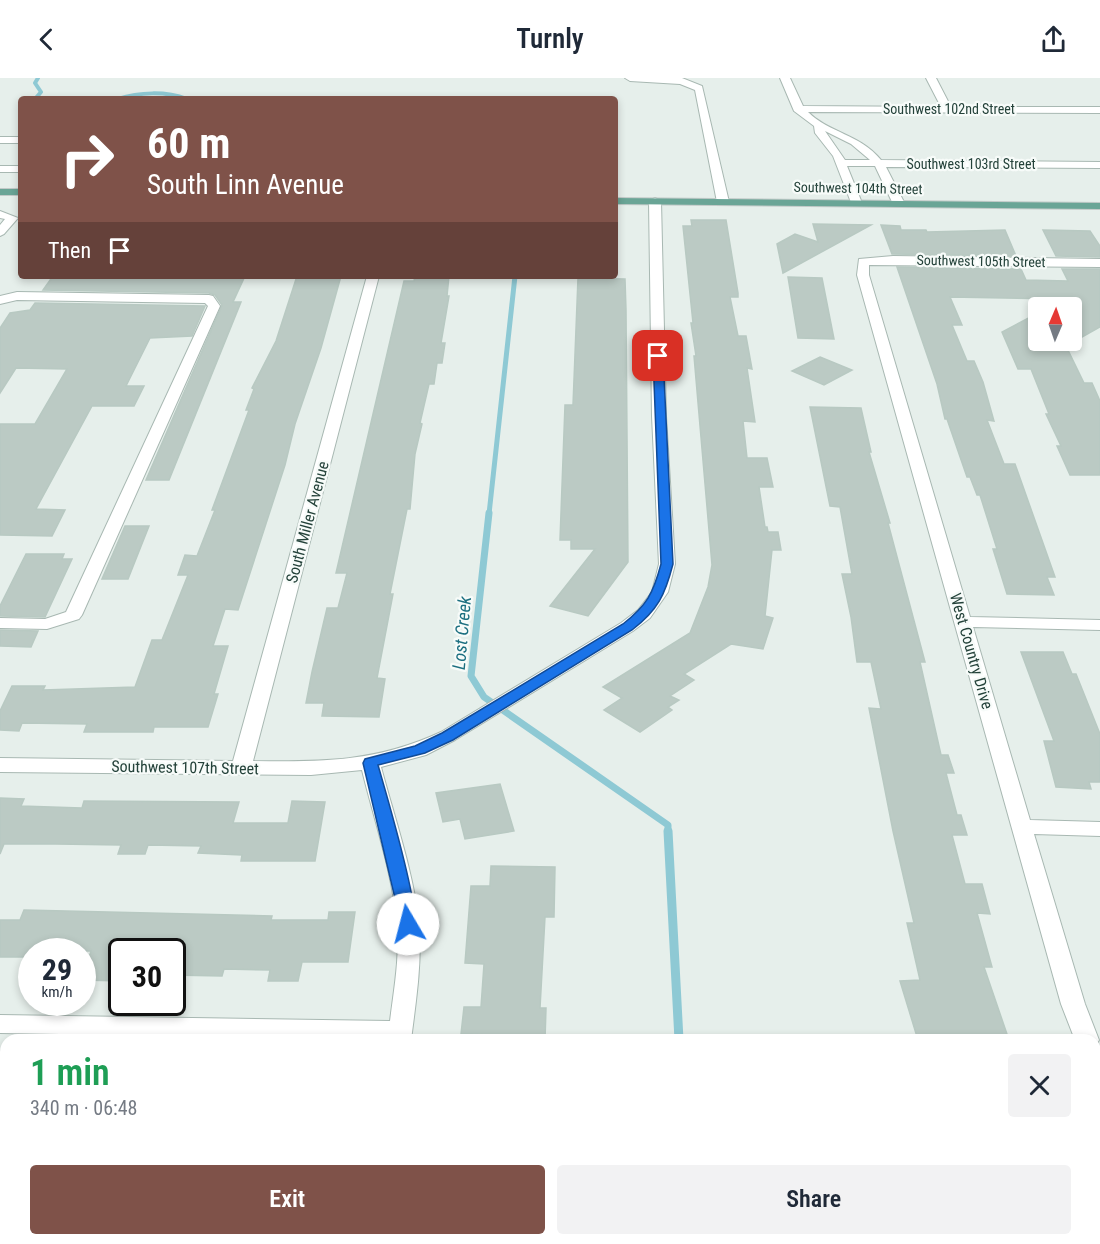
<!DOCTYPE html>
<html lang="en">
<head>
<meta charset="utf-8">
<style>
  body { margin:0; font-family:"Roboto Condensed",sans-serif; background:#f2f2f3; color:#1f2937; height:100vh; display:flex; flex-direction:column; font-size:22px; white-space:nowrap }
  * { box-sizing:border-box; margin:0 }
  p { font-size:20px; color:#747a83 }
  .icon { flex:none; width:33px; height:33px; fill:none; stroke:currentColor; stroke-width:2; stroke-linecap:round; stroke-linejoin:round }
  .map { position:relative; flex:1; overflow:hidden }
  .side { position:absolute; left:0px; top:956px; width:1101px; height:212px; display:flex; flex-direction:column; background:#fff; border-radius:18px 18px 0 0; box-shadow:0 3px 9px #0003 }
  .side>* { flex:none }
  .hud { position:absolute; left:18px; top:18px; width:600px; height:183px; border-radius:6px; box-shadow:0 3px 9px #0003; background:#7f5249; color:#fff; overflow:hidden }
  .needle { width:39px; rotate:2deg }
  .controls { position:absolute; left:1028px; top:219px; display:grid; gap:12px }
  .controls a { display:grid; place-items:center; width:54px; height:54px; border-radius:6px; background:#fff; box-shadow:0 3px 9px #0003; font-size:30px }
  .speed { position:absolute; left:18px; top:860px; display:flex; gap:12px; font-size:30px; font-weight:700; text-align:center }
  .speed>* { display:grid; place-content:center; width:78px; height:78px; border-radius:50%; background:#fff; box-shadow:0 3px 9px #0003; line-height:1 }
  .speed small { font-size:15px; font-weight:400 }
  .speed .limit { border:3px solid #111; border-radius:9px; background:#fff; color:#111 }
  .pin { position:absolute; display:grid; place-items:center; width:51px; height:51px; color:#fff; margin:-26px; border-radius:12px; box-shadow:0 3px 9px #0006 }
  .me { position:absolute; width:66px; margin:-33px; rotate:352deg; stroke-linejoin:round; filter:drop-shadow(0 0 4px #0008) }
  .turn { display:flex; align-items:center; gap:21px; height:126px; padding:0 30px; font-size:27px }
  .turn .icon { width:78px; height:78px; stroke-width:2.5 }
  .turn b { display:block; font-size:42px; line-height:51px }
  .then { display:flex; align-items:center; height:57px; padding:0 30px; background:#0003; gap:12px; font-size:22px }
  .round { display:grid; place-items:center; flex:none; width:63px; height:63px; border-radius:6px; background:#f2f2f3 }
  .headline { display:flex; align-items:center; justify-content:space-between; height:102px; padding:0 30px }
  h1 { font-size:36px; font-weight:600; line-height:45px; color:#1e9e55 }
  .action { display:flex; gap:12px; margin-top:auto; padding:12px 30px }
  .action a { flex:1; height:69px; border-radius:6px; background:#7f5249; color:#fff; font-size:24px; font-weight:600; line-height:69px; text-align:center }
  .action a+a { background:#f2f2f3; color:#1f2937 }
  header { display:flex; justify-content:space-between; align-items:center; height:78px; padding:0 30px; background:#fff; font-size:27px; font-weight:600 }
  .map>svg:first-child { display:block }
</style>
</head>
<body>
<header><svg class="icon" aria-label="back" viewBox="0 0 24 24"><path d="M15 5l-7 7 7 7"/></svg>Turnly<svg class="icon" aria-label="share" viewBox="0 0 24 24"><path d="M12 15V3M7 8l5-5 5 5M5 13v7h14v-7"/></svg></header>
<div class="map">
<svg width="1100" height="1166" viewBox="0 0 1100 1166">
  <rect width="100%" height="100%" fill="#e6efeb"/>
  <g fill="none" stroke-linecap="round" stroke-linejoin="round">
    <g stroke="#8ec9d4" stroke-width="4">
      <path d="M35,21L41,14L35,5L38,0"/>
      <path d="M118,21C139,14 166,13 187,21"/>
    </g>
    <path stroke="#8ec9d4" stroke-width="5" d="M489,436L515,198"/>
    <path stroke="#8ec9d4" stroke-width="7" d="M489,435L471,598L484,619L668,747V755"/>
    <g stroke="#8ec9d4" stroke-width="9">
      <path d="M668,753L679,962"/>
      <path d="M690,1161L691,1166"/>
    </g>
  </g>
  <g fill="#bbcac4" stroke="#b8c9c2" stroke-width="1.5">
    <path d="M691,142H726L738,215V219H730L738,258H746L752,291L747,290L755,344L743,343L747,380H767L773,409H759L765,449H767L768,454H778L781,472H772L765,538L773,540L763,571L731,566L684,596L694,602L670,618L679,622L668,629L672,632L640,654L604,632L622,620L603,609L690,555L708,509L712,487L694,278H696L691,245H693L683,148H692Z"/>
    <path d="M813,146L871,147L783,195L777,166L795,156L818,164Z"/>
    <path d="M881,147L900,148L901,152H926L927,154L1005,152L1016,178L892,176Z"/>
    <path d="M1043,152L1090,153L1100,168V179L1056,178Z"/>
    <path d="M897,189L1021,191L1026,202L1068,203L1062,191H1100V249L1066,268L1084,305H1092L1100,323V397H1070L1057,368H1061L1046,336H1049L1031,291H1018L1002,254L1038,235V262H1071V230H1048L1065,221L950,219L962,247H952L967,283H974L983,304L994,343L987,342L1004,386H1015L1055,499H1047L1054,517L1007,516L993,471H997L980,417H977L970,399H967L947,341H945L937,306Z"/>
    <path d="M53,198H245L233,224H241L169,402H146L222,227L215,217L209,215L43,212Z"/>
    <path d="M297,198H341L321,270L295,346L285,387L238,532L225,531L213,568H228L214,616H218L208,649H154L153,654H84L87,646L22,645L19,653L0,652V633L12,608H45L43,612L135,609L152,562H162L188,497H178L185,477L197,478L215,432H212L249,332H246L254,311L252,310L276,263Z"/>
    <path d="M415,198H449L447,218H449L441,265H445L442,285H437L434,306H429L420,345L422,346L415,376L410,431H407L390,516H393L377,600L385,601L379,639L322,638L324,625H306L312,594L327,530H338L347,495H336L404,203H414Z"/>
    <path d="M788,199L822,200L834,261L798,260Z"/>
    <path d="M578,200L625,201L626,232L628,484L588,538L550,528L595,471H571V462H560L565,327H573Z"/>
    <path d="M35,225L205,228L192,258L150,260L126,308H144L134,328H92L36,431L65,432L52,458L0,457V346H35L67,291L16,290L0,315V250L10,235L30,232Z"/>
    <path d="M820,279L852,292L824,307L792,293Z"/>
    <path d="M810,329L861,330L871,374H869L890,445H888L925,584H920L941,677H948L954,695H946L957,737H961L967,757H952L965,806H982L990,836L977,835L992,889H984L1009,962H918L900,903L920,902L907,845H914L893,753L869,630L881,631L871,584H857L851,539L842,496H852L840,429L830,428Z"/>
    <path d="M125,448H149L128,501H102Z"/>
    <path d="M26,476H64L62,481H72L45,539L0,538V528Z"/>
    <path d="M0,552L38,553L31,569L0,568Z"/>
    <path d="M1021,574H1063L1072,596H1076L1100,656V704H1089L1091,711L1056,709L1044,663H1054Z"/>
    <path d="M500,706L514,753L465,761L460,741L443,744L436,715Z"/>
    <path d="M0,720L24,721L21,728L82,730L84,723L239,724L233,745H288L292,723L325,724L315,783H241L242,777L198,775L201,768L148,767L145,776H118L121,767L56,766H4L0,776Z"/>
    <path d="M491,788L555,789L554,839H545L540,930H546L545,962H489L490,957L461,956L464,929H481L484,886L465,885L471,808H490Z"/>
    <path d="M24,832L272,838L271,842H328L329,834H355L348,884H302L298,903H268L270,892L224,891L222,898L172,897V873H122V903L82,902L91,873H32V879H0V842H20Z"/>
  </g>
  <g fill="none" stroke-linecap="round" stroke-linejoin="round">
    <g stroke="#a8b8b2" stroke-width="2">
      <g id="minor">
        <path d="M625,0H682L702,8L729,124L727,126L723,127L717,124L695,12L680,6L630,3Z"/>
        <path d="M780,0H790L803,28L941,29L926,0H936L951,29H1100V35L808,34C829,55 860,56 881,82L1100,84V90L886,89L905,126L899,129L893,126L875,88H847L862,125L856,128L852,127L833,78L815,55L814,48L794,33ZM825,53L851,66L870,82H845Z"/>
        <rect x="0" y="59" width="21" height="6"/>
        <rect x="0" y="88" width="21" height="6"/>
        <path d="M655,120L661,123L666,338L675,486L668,514L650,540L633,553L455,662L426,677L381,689C394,738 414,796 419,846C422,885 416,923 411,962L0,955V937L390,943C394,911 400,879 397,846C393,797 374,741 362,692L311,697L0,694V680L233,683L367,198H379L253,683C322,684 377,684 441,654L621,545L638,532L652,514L659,486L652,338L649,123Z"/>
        <path d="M0,133L18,140L4,156L0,158V147L5,141L0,140Z"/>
        <path d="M893,178L1100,181V189L869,187V197L970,539L1100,542V552L973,549L1030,742L1100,744V758L1034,756L1085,926L1099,962L1095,969V962H1075L1061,926L857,197L859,181Z"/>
        <path d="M17,214L209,217L213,218L220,228L82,537L79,541L47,551L0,550V540L45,541L66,534L208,228L205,225L17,222L0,226V218Z"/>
        <path d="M1095,973L1100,975V1004L1095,1002Z"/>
        <rect x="361" y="1161" width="26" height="5"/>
      </g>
    </g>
    <g stroke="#c2cac8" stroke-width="2">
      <g id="major">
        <rect x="0" y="111" width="21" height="6"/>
        <path d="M615,120L1100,125V131L615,126Z"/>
      </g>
    </g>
    <use href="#minor" fill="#fff" fill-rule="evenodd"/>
    <use href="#major" fill="#6aa596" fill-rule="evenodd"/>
  </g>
  <path fill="#1a73e8" stroke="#114b97" stroke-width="1.5" d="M658,275L663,278L673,486C665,517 658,532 632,552L453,662L425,675L378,687C385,712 422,835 414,850L408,852L402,850L363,685L365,681L415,668L442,655L623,546C647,527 653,516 661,486L653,278Z"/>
  <g text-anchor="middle" stroke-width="4.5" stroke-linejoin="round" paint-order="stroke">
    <g font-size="14" fill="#24423a" stroke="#f7fbf9">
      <text x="949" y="36">Southwest 102nd Street</text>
      <text x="971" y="91">Southwest 103rd Street</text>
      <text transform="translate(858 110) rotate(1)" y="5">Southwest 104th Street</text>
      <text transform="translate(981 183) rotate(1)" y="5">Southwest 105th Street</text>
    </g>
    <g font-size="16" fill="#24423a" stroke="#f7fbf9">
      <text transform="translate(307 444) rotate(-75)" y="6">South Miller Avenue</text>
      <text transform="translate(972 573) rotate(74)" y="6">West Country Drive</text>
      <text transform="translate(185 689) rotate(1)" y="6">Southwest 107th Street</text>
    </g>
    <g font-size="18" font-style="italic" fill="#1c6f80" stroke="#f7fbf9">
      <text transform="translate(462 555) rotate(-85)" y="6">Lost Creek</text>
    </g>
  </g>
</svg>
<div class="controls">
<a><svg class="needle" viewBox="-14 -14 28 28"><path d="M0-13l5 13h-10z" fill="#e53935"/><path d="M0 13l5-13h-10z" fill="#747a83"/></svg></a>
</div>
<div class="speed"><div>29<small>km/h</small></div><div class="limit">30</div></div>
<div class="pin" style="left:658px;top:278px;background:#d93025"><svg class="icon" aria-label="arrive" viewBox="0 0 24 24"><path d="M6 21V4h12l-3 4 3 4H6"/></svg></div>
<svg class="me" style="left:408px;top:846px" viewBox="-20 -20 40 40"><circle r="19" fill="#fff"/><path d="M0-13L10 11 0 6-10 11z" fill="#1a73e8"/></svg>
<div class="hud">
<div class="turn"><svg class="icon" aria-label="right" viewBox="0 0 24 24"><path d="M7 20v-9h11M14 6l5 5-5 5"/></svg><div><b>60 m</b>South Linn Avenue</div></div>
<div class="then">Then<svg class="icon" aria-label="arrive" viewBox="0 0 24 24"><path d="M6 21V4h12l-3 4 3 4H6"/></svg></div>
</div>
<section class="side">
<div class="headline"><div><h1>1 min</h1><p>340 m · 06:48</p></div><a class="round"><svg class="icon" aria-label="close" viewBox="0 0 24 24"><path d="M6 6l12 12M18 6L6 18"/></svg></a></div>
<div class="action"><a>Exit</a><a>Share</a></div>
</section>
</div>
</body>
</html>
